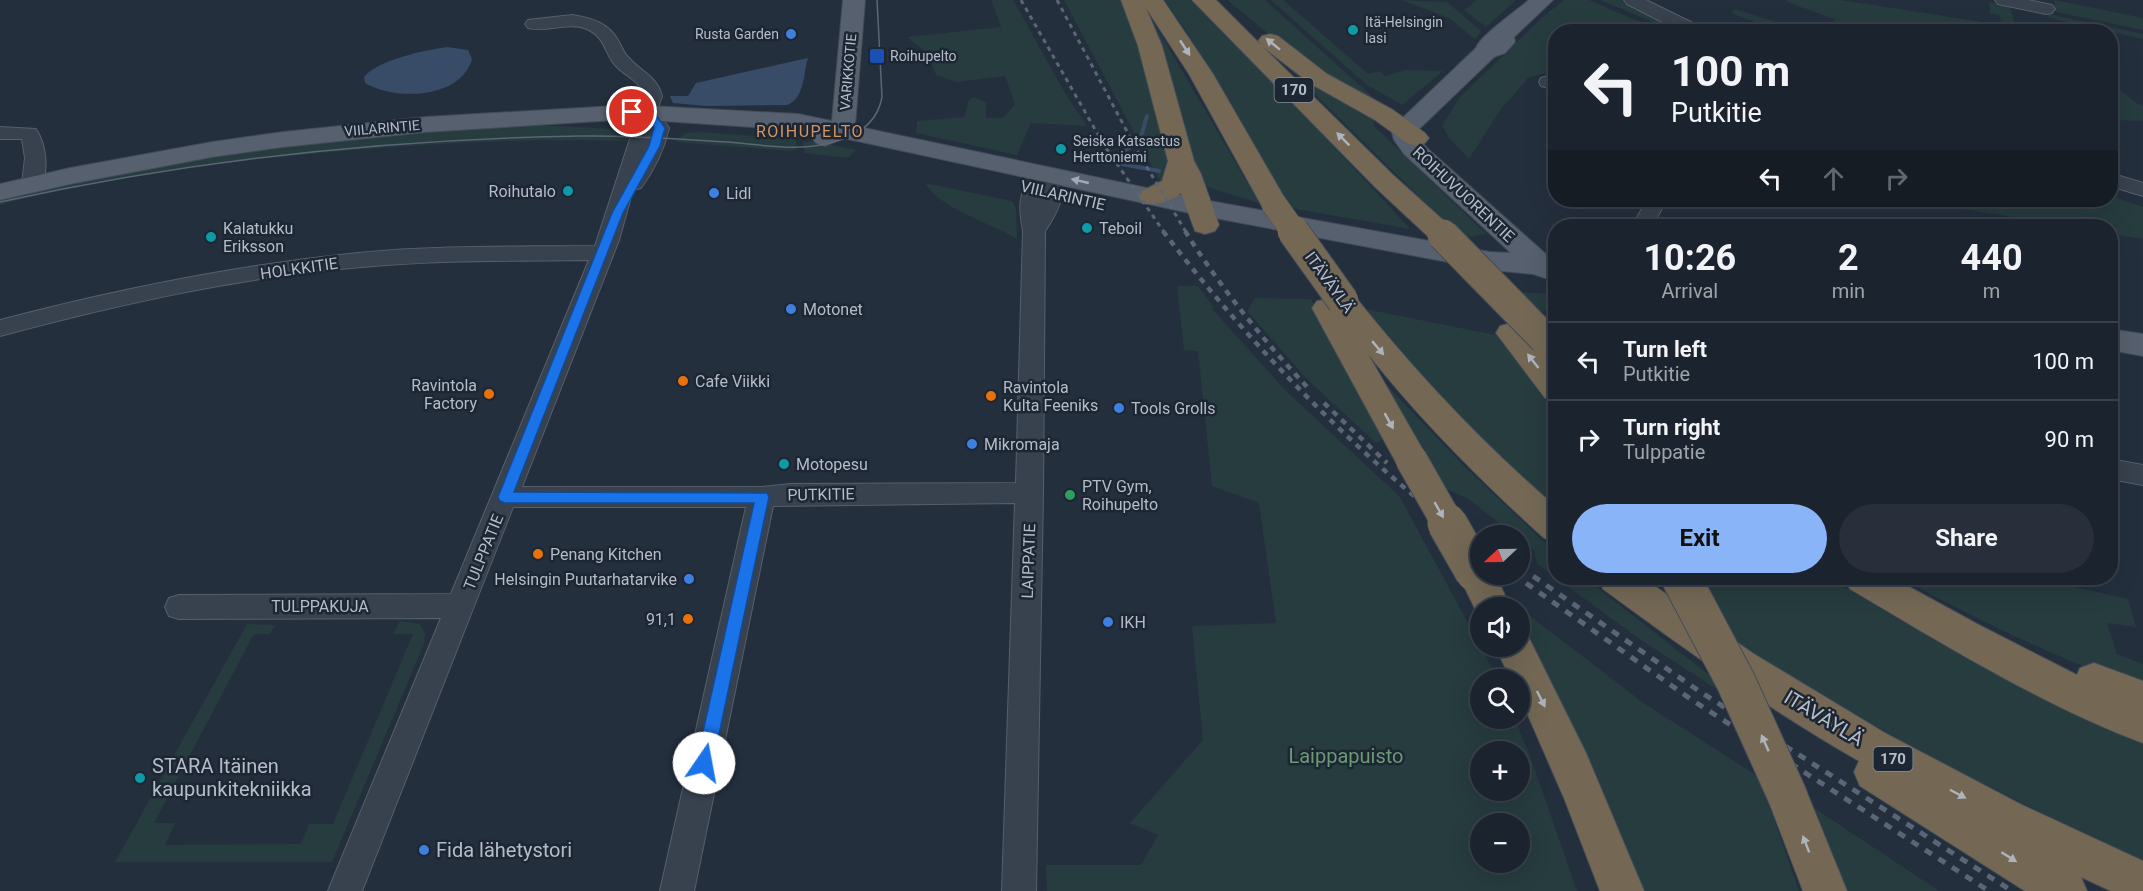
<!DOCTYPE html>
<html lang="en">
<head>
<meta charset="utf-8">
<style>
  body { margin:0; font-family:Roboto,sans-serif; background:#282f3a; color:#f1f3f6; height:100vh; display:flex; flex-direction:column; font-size:22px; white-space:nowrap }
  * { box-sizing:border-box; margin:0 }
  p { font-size:20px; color:#a0a4aa }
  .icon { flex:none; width:33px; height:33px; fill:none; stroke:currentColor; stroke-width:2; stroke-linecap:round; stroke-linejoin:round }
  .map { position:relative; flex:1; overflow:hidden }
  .drawer { position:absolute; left:1548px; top:219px; width:570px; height:366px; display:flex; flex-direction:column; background:#1b232e; border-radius:24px; box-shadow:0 6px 24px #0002,0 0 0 2px #39404a }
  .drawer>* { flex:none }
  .banner { position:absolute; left:1548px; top:24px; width:570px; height:183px; border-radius:24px; box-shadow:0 6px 24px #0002,0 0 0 2px #39404a; background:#1b232e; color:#f1f3f6; overflow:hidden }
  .needle { width:39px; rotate:248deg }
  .fabs { position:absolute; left:1470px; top:525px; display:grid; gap:12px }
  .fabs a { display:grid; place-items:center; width:60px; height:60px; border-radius:50%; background:#1b232e; box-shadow:0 6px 24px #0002,0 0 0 2px #39404a; font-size:30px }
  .pin { position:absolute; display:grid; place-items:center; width:51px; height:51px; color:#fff; margin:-26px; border:3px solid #fff; border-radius:50%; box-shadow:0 2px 6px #0007 }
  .me { position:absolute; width:66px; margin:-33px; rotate:12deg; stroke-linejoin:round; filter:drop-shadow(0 0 4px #0008) }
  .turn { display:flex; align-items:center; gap:21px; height:126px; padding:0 24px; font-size:27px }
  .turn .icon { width:78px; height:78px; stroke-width:2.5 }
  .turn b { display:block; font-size:42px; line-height:51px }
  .lanes { display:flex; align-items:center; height:57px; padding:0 24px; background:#0003; justify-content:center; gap:30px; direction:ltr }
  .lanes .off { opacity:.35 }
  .eta { display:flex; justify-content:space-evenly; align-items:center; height:102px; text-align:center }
  .eta b { font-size:36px; font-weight:700; line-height:42px }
  .action { display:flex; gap:12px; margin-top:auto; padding:12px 24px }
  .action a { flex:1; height:69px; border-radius:36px; background:#8ab4f8; color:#111; font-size:24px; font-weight:700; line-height:69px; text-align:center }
  .action a+a { background:#282f3a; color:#f1f3f6 }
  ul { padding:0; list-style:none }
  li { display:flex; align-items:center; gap:18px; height:78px; padding:0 24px; border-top:2px solid #39404a }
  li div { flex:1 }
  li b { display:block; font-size:22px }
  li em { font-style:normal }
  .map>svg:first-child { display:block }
</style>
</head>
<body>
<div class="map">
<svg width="2143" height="891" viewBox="0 0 2143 891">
  <rect width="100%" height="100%" fill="#242f3e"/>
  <g fill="#263c3f" fill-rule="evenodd">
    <path d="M991,0H1013L1065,93L1087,126L1031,123L1017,155L916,133L917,121L964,117L969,100L973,97L986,102V118H1003L1015,104L1005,76L957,82L936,75L927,53L907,37L1001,27Z"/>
    <path d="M1064,0H1125L1172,170L1161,183Z"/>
    <path d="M1164,0H1190L1290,99L1410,229L1291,208L1185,29Z"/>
    <path d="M1227,0H1265L1366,91L1381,105L1382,109L1287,49Z"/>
    <path d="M1271,0H1283L1368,74L1380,71L1385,76L1406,70L1443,71L1402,105L1367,85Z"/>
    <path d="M1401,0L1447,2L1481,31L1475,39L1449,18Z"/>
    <path d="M1477,0H1516L1486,27L1464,10Z"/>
    <path d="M1564,0H1589L1661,31L1556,32L1555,65L1545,73L1528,78L1501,109L1469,159L1450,139L1442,126L1459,98L1545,15Z"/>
    <path d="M1601,0H1621L1684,31H1673Z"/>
    <path d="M1787,0H1841L2002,25L1999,15L1990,14L1989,2L2010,6L2017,31H1835L1836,29L1832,28L1834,19L1787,2Z"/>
    <path d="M2054,0L2143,18V30L2056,12Z"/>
    <path d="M1145,7L1259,203L1201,185Z"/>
    <path d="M1735,9L1803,31H1779L1731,13Z"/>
    <path d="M2048,14L2143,34V39L2049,18Z"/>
    <path d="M1262,42L1376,116L1373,125L1486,234L1461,238Z"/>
    <path d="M2110,77L2112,84L2138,104L2143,105V121L2111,120Z"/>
    <path d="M518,124L632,130L627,141C536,138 445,143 354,150C235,160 116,175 0,205V194L270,144Z"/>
    <path d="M700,132L796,139L797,149L791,151L676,142L685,133Z"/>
    <path d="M812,141L856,150L848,158L805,153L803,142Z"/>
    <path d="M925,183L1012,201L1016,208L1017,239C991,223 940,209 925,183Z"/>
    <path d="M2111,196L2143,207V239L2111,234L2110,226H2067L1908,200H2110Z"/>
    <path d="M1177,286H1198L1214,308L1212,309L1286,391L1400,497L1498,679L1480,680V718L1515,719L1534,767L1577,891H1047L1046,865H1141L1158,835L1130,823L1203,740L1192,626L1276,623L1259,503L1212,486L1198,351L1184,350ZM1480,752H1520V790H1480ZM1480,824H1520V862H1480Z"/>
    <path d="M1515,292L1555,294V304L1538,315Z"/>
    <path d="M1255,298L1311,299L1388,435L1376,443L1308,380L1247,311Z"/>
    <path d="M1360,308L1500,336L1555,414V514L1481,445Z"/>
    <path d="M1376,374L1462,464L1555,552V577L1537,564L1534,550L1520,539V536L1515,535L1467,498L1439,486Z"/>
    <path d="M1556,578H1585L1718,682L1721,692L1641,640Z"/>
    <path d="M1698,578H1830L1896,618L2008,676L2143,739V864L1947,765L1804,687L1734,643Z"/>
    <path d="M1901,578H2033L2128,599L2136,627L2107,623L2117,654L2143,664V690C2060,659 1978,621 1901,578Z"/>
    <path d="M1501,594L1645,704L1759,777L1799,891H1634L1572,729L1520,628V608L1509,607Z"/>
    <path d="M400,621L420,624L425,633L424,644L332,862H115L247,624L275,625L270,634H254L154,823H175L165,845L301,844L309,824H333L413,634H393Z"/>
    <path d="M1808,804L1939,891H1845Z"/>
  </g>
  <g fill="#394c67">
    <path d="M447,47L468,50L472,59C461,99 395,101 365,83L364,77C377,60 426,50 447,47Z"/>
    <path d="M808,58C803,74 805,98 787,105L706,106L673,103L670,96H688L696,83Z"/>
  </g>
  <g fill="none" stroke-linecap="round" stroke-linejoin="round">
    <path stroke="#394c67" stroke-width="4" d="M1147,116L1140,140L1126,150L1122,164L1159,171"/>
    <g stroke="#565f6c" stroke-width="2">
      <g id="minor">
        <path d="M1624,0H1646L1703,28L1705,32H1682L1627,4Z"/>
        <path d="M1995,0H2028L2052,5L2055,9L2052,13L2046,14L1998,4Z"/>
        <path d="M572,15C592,18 609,23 619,42C622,47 624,54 629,58C641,72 657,76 662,96L657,111L669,128C664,150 654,170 641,188L633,190L619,240L522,487H762L791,484L1016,483L1023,231C1019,210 1017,191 1034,176C1042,170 1046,167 1056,170C1070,190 1057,214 1045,231L1043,493L1036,891H1002L1015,503L773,506L694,891H660L746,507H513L362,891H328L441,618L179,619L169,616L165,607L169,598L179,595L451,594L589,260C513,261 437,260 362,267C239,277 119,304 0,336V320C118,289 237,265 358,253C437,245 516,247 595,246L644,96C640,80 626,77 616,66C608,58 606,46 599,38C579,15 551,34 528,28L525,24L528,20Z"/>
        <path d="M1548,76L1556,78V90L1541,86L1539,82L1541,78Z"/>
        <path d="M0,127L36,129C46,144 50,173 39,188L32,190L25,188L22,184L25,158L22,139H0Z"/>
        <path d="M2110,173L2143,183V196L2110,186Z"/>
        <path d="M1647,200H1667L1652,226H1632Z"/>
        <path d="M2110,459L2143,465V485L2110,479Z"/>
      </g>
    </g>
    <g stroke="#414a57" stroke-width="2">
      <g id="major">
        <path d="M843,0H865L855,126L1199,199L1490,252L1511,253L1404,154L1394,140L1391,129L1476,48C1479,37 1517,10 1529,0H1553L1514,37L1515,42L1505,53L1494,57L1417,131L1419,139L1428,149L1548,256L1556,257V275L1545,278L1533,274L1490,270L1199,215L843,138L825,146L816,143L812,138L816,133L798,130L632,119L426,132L283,147L212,157L70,184L0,200V184L70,168L212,142L283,132L426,117L632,105L798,114L832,121Z"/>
        <path d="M2110,329L2143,334V356L2110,350Z"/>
      </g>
    </g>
    <g stroke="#434c59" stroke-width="2">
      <g id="highway">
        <path d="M1121,0H1163L1213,74L1288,204L1284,210L1274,212L1264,210L1189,74L1146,8L1162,46L1194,161L1201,174L1219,225L1215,231L1205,234L1195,231L1181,193C1170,202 1156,206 1142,203L1139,197L1142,191L1162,181L1168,161L1138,46Z"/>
        <path d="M1192,0H1216L1261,45L1258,41L1262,36L1270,34L1278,36L1327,74L1393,110L1425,133L1429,138L1425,143L1416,146L1407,143L1375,120L1311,84L1263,47L1393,175L1453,229L1457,235L1453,241L1443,244L1433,241L1375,187Z"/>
        <path d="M1343,291L1353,294C1414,371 1481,442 1556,507V542L1544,538C1481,481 1421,421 1368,354L1428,459L1423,468L1411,472L1399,468L1312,308L1317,301L1330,299L1333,294Z"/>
        <path d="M1511,323L1522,326L1556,367V401L1545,398L1496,333L1500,326Z"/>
        <path d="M1475,557L1480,559V574H1495L1511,608H1480V619L1457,572L1462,561Z"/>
        <path d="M1598,578H1643L1754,654L1885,733L2020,804L2143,861V891H2111L2081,877L2087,891H2025L1860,786L1854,772L1859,761C1770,710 1686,650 1603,589Z"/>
        <path d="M1845,578H1893L1979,625L2077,675L2080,668L2094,663L2143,681V743C2044,706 1941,643 1850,589Z"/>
        <path d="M1520,632L1527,634L1586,753L1644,891H1600L1564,798L1520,697V680H1511L1495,646H1520Z"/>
        <path d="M1788,777L1803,783L1847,891H1803L1767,797L1773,783Z"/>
      </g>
    </g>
    <use href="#minor" fill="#38414e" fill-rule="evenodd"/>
    <use href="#major" fill="#56606e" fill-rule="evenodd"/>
    <use href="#highway" fill="#746855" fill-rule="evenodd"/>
    <path stroke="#5a6575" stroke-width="1.5" d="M0,202C192,160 385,139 581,136C629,135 678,139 727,142C764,145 804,153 840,140C862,133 878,120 882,97L877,0"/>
    <g stroke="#5a6575" stroke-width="3" stroke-dasharray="4.5 4.5" stroke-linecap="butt">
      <path d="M1021,0L1104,145L1164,232"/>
      <path d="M1057,0L1139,154L1186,232"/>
    </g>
    <g stroke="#5a6575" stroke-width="4.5" stroke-dasharray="6 6" stroke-linecap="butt">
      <path d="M1163,231C1246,340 1341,438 1448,524"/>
      <path d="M1185,231C1221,288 1263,340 1309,389"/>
      <path d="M1324,403L1387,463"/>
    </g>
    <g stroke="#5a6575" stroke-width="5" stroke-dasharray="8 8" stroke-linecap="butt">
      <path d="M1446,523L1480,550"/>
      <path d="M1520,567L1699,691L2012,891"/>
      <path d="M1513,574L1692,700L1989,891"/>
    </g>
    <g stroke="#434c59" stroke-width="26" stroke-linecap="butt">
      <path id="highway-bridge-far2" d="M1274,204L1294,232"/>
    </g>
    <g stroke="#434c59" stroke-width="33" stroke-linecap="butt">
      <g id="highway-bridge-far1">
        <path d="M1293,231L1343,301"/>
        <path d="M1443,235L1545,339"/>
        <path d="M1411,459L1448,524"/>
      </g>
    </g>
    <g stroke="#434c59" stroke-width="41" stroke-linecap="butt">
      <g id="highway-bridge">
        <path d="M1447,523L1475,572"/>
        <path d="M1681,578L1736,682L1788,797"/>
      </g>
    </g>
    <use href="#highway-bridge-far2" stroke="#746855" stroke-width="25"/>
    <use href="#highway-bridge-far1" stroke="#746855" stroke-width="31"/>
    <use href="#highway-bridge" stroke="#746855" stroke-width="39"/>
  </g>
  <defs><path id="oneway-solid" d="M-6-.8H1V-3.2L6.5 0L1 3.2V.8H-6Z" transform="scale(1.5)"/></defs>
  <g fill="#aeb4bd">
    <use href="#oneway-solid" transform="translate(1273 44) rotate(-141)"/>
    <use href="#oneway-solid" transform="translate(1185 48) rotate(57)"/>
    <use href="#oneway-solid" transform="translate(1343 139) rotate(-135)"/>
    <use href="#oneway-solid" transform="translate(1378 348) rotate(50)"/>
    <use href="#oneway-solid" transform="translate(1533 361) rotate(-128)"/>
    <use href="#oneway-solid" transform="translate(1389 421) rotate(61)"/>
    <use href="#oneway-solid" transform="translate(1439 510) rotate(60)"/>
    <use href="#oneway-solid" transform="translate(1541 699) rotate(63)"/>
    <use href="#oneway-solid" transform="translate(1765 743) rotate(-114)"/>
    <use href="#oneway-solid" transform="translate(1958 794) rotate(28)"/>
    <use href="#oneway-solid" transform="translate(1806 844) rotate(-111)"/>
    <use href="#oneway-solid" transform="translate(2009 857) rotate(32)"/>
  </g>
  <use fill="#a1aab7" href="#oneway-solid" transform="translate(1080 181) rotate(-167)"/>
  <path fill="#1a73e8" stroke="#114b97" stroke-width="1.5" d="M632,109L653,111L665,128L660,146L623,213L514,492L767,493L769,497L713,763L710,768L704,771L698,768L696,763L754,503H505L500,501L498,497L612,213L649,146L654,128L646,116L628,115L627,112Z"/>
  <g fill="#0f9aa8" stroke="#1d2633" stroke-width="2">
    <circle cx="1353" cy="30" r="6"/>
    <circle cx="1061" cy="149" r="6"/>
    <circle cx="568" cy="191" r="6"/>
    <circle cx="1087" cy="228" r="6"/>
    <circle cx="211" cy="237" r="6"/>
    <circle cx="784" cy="464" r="6"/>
    <circle cx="140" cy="778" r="6"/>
  </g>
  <g fill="#3f7fe0" stroke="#1d2633" stroke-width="2">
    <circle cx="791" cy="34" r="6"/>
    <circle cx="714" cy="193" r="6"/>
    <circle cx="791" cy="309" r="6"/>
    <circle cx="1119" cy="408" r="6"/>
    <circle cx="972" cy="444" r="6"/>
    <circle cx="689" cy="579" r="6"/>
    <circle cx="1108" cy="622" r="6"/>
    <circle cx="424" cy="850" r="6"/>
  </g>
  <rect fill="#1a4fb4" stroke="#1d2633" stroke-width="2" x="869" y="48" width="16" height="16" rx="3"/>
  <g fill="#e8710a" stroke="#1d2633" stroke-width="2">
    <circle cx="683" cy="381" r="6"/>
    <circle cx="489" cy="394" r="6"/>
    <circle cx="991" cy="396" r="6"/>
    <circle cx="538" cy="554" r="6"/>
    <circle cx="688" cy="619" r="6"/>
  </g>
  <circle fill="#2e9e5b" stroke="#1d2633" stroke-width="2" cx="1070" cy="495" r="6"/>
  <g text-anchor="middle" stroke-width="5" stroke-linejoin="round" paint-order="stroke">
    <g font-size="14" fill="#b4bcc9" stroke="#1d2633" text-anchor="start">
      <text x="1365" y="27">Itä-Helsingin<tspan x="1365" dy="16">lasi</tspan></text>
      <text x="779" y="39" text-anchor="end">Rusta Garden</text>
      <text x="890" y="61">Roihupelto</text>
      <text x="1073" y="146">Seiska Katsastus<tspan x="1073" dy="16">Herttoniemi</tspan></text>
    </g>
    <g font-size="14" fill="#b4bcc9" stroke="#1d2633">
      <text transform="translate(848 72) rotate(-85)" y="5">VARIKKOTIE</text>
      <text transform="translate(382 128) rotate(-5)" y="5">VIILARINTIE</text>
    </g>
    <g fill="#1d2633" stroke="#878f9c" stroke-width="1.5">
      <rect x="1274.5" y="78" width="39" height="24" rx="4.5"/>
      <rect x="1873.5" y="747" width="39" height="24" rx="4.5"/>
    </g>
    <g font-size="15" font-weight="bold" fill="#b4bcc9">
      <text x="1294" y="95">170</text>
      <text x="1893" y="764">170</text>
    </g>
    <g font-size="16" letter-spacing="1.5" fill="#d59563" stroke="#1d2633">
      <text x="810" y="137">ROIHUPELTO</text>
    </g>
    <g font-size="16" fill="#b4bcc9" stroke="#1d2633" text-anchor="start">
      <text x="556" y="197" text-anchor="end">Roihutalo</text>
      <text x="726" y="199">Lidl</text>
      <text x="223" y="234">Kalatukku<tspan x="223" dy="18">Eriksson</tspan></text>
      <text x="1099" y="234">Teboil</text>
      <text x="803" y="315">Motonet</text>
      <text x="695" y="387">Cafe Viikki</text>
      <text x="477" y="391" text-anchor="end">Ravintola<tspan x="477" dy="18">Factory</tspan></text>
      <text x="1003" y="393">Ravintola<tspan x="1003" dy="18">Kulta Feeniks</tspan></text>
      <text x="1131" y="414">Tools Grolls</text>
      <text x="984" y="450">Mikromaja</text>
      <text x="796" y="470">Motopesu</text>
      <text x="1082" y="492">PTV Gym,<tspan x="1082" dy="18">Roihupelto</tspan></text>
      <text x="550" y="560">Penang Kitchen</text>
      <text x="677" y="585" text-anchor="end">Helsingin Puutarhatarvike</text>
      <text x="676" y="625" text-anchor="end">91,1</text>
      <text x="1120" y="628">IKH</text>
    </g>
    <g font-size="16" fill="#b4bcc9" stroke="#1d2633">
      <text transform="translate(1464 194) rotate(43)" y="6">ROIHUVUORENTIE</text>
      <text transform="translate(1063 195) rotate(13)" y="6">VIILARINTIE</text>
      <text transform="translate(299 268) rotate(-8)" y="6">HOLKKITIE</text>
      <text transform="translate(1330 282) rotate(54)" y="6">ITÄVÄYLÄ</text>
      <text transform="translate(821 494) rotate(-1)" y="6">PUTKITIE</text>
      <text transform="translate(483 552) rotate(-68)" y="6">TULPPATIE</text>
      <text transform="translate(1028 561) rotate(-88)" y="6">LAIPPATIE</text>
      <text x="320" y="612">TULPPAKUJA</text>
    </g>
    <g font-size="20" fill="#b4bcc9" stroke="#1d2633">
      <text transform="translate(1824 718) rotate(31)" y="7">ITÄVÄYLÄ</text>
    </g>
    <g font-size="20" fill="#6b9a76" stroke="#1d2633">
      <text x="1346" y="763">Laippapuisto</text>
    </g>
    <g font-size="20" fill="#b4bcc9" stroke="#1d2633" text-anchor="start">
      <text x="152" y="773">STARA Itäinen<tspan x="152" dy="23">kaupunkitekniikka</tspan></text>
      <text x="436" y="857">Fida lähetystori</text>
    </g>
  </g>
</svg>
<div class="fabs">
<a><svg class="needle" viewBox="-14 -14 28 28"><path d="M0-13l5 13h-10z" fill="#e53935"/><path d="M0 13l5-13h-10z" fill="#a0a4aa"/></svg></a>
<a><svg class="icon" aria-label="sound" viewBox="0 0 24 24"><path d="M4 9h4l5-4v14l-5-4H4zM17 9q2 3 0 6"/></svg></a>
<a><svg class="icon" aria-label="search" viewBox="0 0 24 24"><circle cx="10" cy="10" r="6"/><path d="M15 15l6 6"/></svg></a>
<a>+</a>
<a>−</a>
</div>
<div class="pin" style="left:632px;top:112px;background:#d93025"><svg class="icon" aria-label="arrive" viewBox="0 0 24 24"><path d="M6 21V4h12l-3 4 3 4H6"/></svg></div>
<svg class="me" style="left:704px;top:763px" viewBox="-20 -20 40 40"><circle r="19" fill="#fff"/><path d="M0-13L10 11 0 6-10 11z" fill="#1a73e8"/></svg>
<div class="banner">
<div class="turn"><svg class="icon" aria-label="left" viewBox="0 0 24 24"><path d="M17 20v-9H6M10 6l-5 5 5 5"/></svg><div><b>100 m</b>Putkitie</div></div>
<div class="lanes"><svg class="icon" aria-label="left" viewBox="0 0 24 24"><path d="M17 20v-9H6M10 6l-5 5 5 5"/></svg><svg class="icon off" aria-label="ahead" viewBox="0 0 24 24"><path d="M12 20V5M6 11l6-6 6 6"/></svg><svg class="icon off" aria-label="right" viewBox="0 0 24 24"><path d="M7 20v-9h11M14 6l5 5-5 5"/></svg></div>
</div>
<section class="drawer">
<div class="eta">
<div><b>10:26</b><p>Arrival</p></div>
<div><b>2</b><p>min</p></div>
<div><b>440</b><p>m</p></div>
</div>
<ul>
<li><svg class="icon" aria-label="left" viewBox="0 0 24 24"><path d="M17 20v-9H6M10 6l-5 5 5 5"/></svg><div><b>Turn left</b><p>Putkitie</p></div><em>100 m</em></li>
<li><svg class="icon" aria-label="right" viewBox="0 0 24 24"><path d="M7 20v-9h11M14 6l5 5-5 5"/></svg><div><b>Turn right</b><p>Tulppatie</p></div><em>90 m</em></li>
</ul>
<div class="action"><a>Exit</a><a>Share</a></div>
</section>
</div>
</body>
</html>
